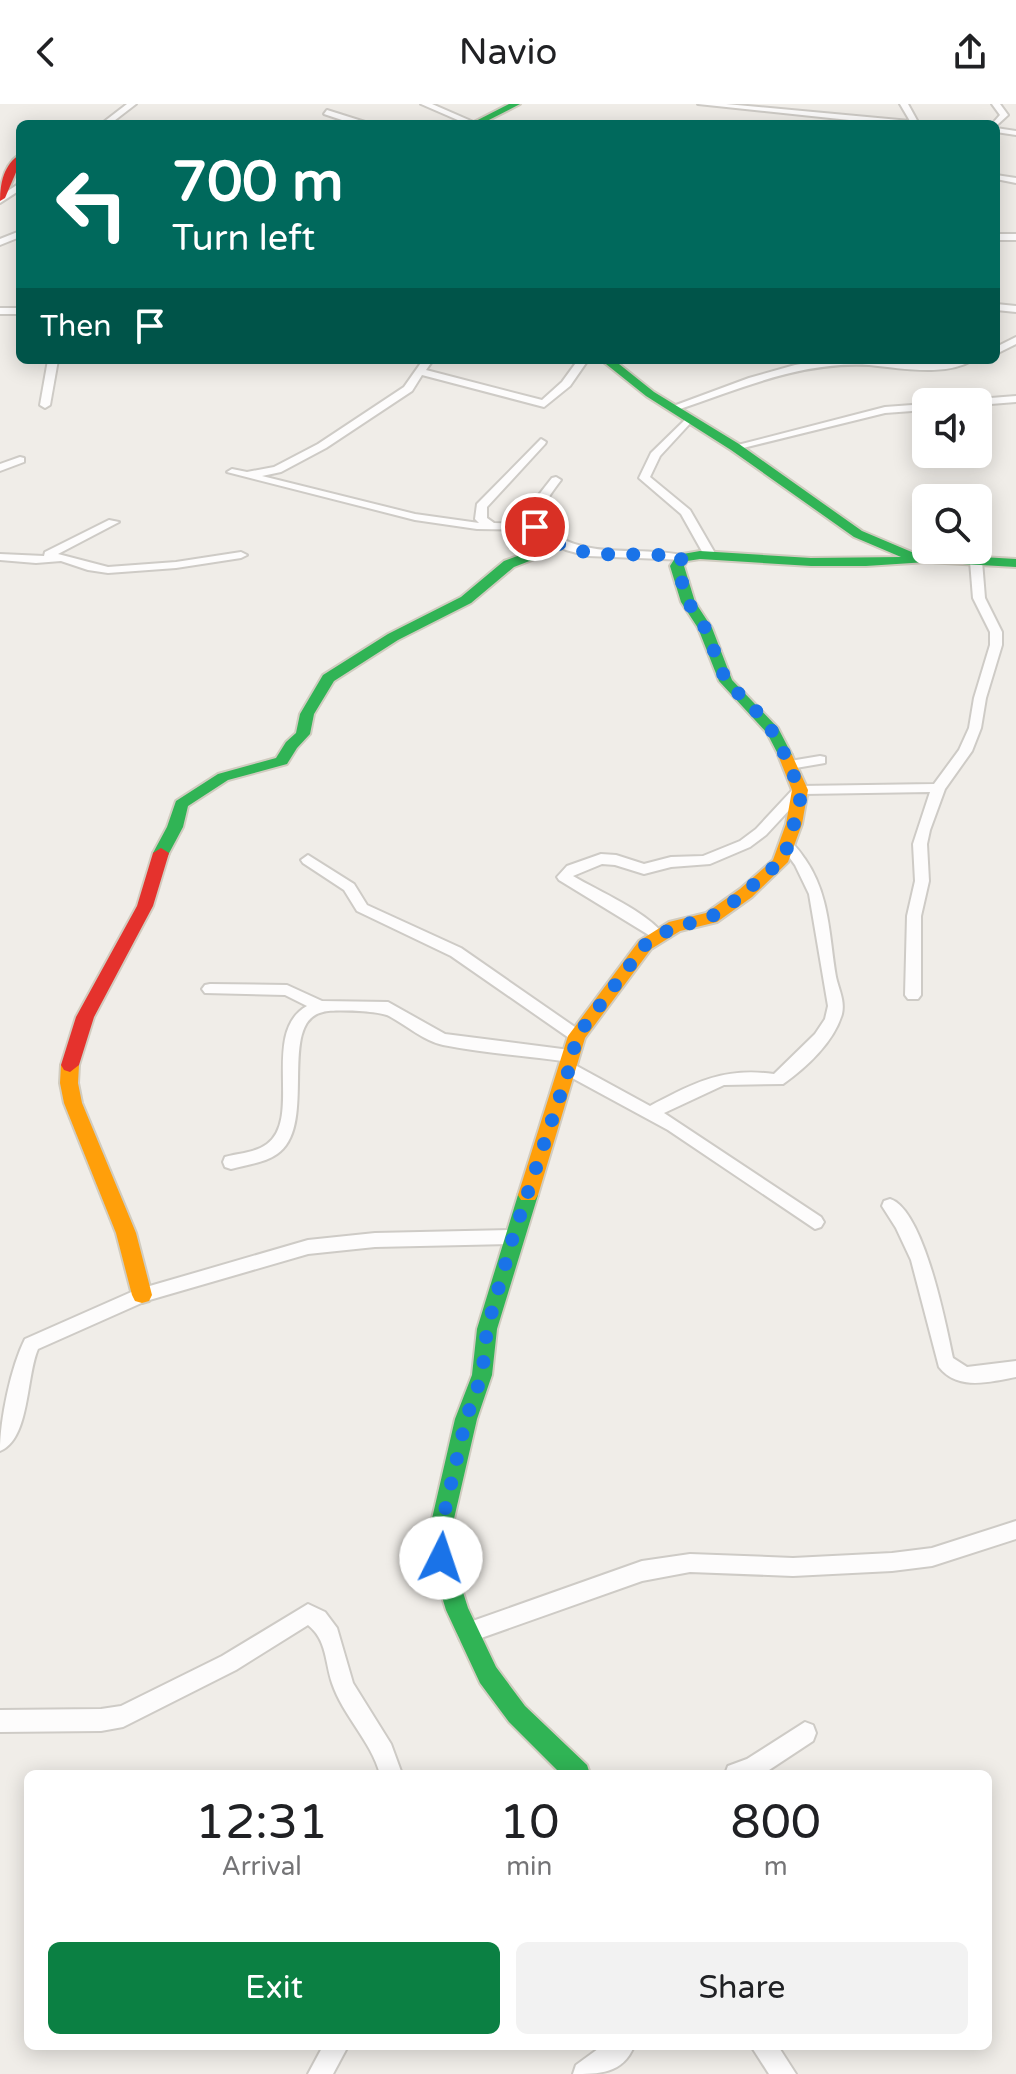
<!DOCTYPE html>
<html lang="en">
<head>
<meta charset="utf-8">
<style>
  body { margin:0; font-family:"Varela Round",sans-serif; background:#f2f2f2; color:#202124; height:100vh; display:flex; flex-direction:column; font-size:30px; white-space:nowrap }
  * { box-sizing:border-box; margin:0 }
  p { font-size:26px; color:#757577 }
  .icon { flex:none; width:44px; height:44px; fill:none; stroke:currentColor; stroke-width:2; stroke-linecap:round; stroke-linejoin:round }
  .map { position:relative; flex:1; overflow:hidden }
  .drawer { position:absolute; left:24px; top:1666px; width:968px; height:280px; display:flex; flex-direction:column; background:#fff; border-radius:12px; box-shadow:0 4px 20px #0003 }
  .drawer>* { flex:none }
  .hud { position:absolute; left:16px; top:16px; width:984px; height:244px; border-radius:12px; box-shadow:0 4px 20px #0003; background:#00695c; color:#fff; overflow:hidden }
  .fabs { position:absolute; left:912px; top:284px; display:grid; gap:16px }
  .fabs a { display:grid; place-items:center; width:80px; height:80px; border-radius:12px; background:#fff; box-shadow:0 4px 20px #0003; font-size:40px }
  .pin { position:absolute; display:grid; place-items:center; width:68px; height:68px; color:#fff; margin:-34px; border:4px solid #fff; border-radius:50%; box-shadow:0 2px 8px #0007 }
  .me { position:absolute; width:88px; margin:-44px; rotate:4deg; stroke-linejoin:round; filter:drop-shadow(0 0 6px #0008) }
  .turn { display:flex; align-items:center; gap:28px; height:168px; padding:0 24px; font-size:36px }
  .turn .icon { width:104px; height:104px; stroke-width:2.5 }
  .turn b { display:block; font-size:56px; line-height:68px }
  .then { display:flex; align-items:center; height:76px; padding:0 24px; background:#0003; gap:16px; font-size:30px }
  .eta { display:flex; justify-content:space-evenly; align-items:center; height:136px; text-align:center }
  .eta b { font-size:48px; font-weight:600; line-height:56px }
  .action { display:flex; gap:16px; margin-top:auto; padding:16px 24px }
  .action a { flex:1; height:92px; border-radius:12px; background:#0b8043; color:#fff; font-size:32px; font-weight:600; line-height:92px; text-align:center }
  .action a+a { background:#f2f2f2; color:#202124 }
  header { display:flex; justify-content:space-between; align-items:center; height:104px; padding:0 24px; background:#fff; font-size:36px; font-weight:600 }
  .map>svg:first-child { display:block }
</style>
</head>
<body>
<header><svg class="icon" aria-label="back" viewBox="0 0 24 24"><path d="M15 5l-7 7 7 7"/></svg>Navio<svg class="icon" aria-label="share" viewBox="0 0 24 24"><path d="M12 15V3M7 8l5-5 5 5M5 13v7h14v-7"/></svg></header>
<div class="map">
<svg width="1016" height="1970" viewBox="0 0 1016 1970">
  <rect width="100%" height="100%" fill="#f0ede8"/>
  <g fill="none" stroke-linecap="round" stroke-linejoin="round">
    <g stroke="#cecbc6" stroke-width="4">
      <g id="street">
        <path d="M127,0H136L110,20H101Z"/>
        <path d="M421,0H432L478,20H467Z"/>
        <path d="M698,0H726L910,17L900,0H908L919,20H887Z"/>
        <path d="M992,0H1000L1008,11L996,22V20H992L1000,11Z"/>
        <path d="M327,6L365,18L366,20H354L324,10Z"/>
        <path d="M996,24L1016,27V31L996,28Z"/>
        <path d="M996,71L1016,74V79L996,75Z"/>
        <path d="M20,79V86L0,99V92Z"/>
        <path d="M20,127V133L0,141V135Z"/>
        <rect x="996" y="130" width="20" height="6"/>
        <path d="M996,200L1016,202V208L996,206Z"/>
        <rect x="0" y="204" width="20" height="6"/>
        <path d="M1016,233V240L996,250V243Z"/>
        <path d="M48,256H58L50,301L45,304L40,301Z"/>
        <path d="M423,256H433L426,266L542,296L562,278L578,256H588L570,282L544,303L422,271L412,287L326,344L281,368L262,372L415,410L479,419L475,415L477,400L541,335L546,338L545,340L487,403V414L494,419L529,420L534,397L552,374L556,373L561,376C550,391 540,402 541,422C590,459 631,440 686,452V456L588,452L566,446L548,438L532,426L477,425L415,416L227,368L232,365L247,368L274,363L318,340L404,283Z"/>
        <path d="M875,256L917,259L973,256C945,273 901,264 869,261C801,257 740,285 677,306L668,304L749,274L795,261L824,256Z"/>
        <path d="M1016,292V298L978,301V298H973L978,295Z"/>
        <path d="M926,300V306L885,309L735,346L730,343L885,303Z"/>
        <path d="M690,311L695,314L660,352L650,373L690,406L716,451L710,454L704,451L681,410L639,374L651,349Z"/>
        <path d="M20,353L24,354V358L0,367V360Z"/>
        <path d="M109,416L119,418L58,450L108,463L176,458L241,448L247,451L241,454L176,464L108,469L88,466L61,457L36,459L0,456V450L44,452L45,448Z"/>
        <path d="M976,454L982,457L985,494L1002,528V541L986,594L981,624L972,647L945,685L930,726L927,740L929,777L921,812V891L918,895H908L905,891L907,812L915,777L913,740L930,688L804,690L766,731L750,743L710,760L671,763L644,770L615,761L602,760L573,772C600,788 646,807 664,831L662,835L657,836L559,776L557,773L567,762L601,750L616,751L644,760L671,753L703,752L740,737L756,725L795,683L800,682L934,680L959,646L969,624L974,594L990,541V528L973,494L970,457Z"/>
        <path d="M820,652L825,653V659L790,665L783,661L790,657Z"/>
        <path d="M788,737C796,741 800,748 805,755C830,791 829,832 836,873C839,886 845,897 842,910C834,938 806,964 783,980L724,981L664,1009L821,1113L824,1118L821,1123L815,1125L668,1026L563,969L561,965L563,961H575L650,1002C694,979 723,963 774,970L815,930L825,915L828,902L809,790L795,761L781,742Z"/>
        <path d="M308,751L354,780L367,801L461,844L582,928L585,932L582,936H572L451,852L357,807L344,786L303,759L301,756Z"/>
        <path d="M210,880L287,881L322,897L388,898L445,930L570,946L578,952L570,958C528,952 484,949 443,941C424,937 406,921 389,912C380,907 334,905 323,908C276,918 319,1022 277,1050C264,1059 246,1061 231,1065L225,1063L223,1058L225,1053C238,1049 255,1049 267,1040C303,1014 260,928 307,902L285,891L205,889L202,885L205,881Z"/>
        <path d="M890,1095C924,1106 946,1221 953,1254L967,1263L1016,1257V1273C989,1278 958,1287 939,1263L911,1156L896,1124L882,1102L884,1097Z"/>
        <path d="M513,1126L519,1128L522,1133L519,1138L513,1140L375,1143L308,1150L146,1197L38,1245C26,1272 30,1335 0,1347C0,1315 11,1263 25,1235L136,1186L308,1136L375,1129Z"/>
        <path d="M1016,1417V1435L932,1462L892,1467L793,1472L690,1468L642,1477L467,1539L460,1536L457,1529L460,1522L467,1519L642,1457L690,1450L793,1454L892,1449L932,1444Z"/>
        <path d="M308,1500L325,1508L337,1524L353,1579L391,1640L402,1670H380C371,1637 343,1612 332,1579C325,1558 327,1536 308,1521L236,1566L123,1623L101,1627L0,1628V1606L101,1605L121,1602L222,1552Z"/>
        <path d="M805,1618L813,1621L816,1629L813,1637L763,1670H725L728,1662L747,1655Z"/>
        <path d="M323,1942H348L333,1970H308Z"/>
        <path d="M602,1942H634C623,1970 598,1970 573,1970L576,1961Z"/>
        <path d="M751,1942H778L796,1970H769Z"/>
      </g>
    </g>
    <g stroke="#d1ccc0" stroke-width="4">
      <g id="fast">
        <path d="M509,0H520L481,20H470Z"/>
        <path d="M601,256H614L654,288L739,340L862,427L914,449L1016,455V463L927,458L866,462H811L700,455L687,457L684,462L695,498L712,524L732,576L778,624L792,651L790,654H780L767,629L719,577L698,524L681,498L670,462L677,451L700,447L811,454L901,453L854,433L731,346L646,292Z"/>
        <path d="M558,437L563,438V444L514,463L471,499L398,536L334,577L314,610L310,630L297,644L287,660L228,676L188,702L183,723L167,753H155L153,749L167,723L176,697L218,670L276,654L286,638L296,629L300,610L323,571L388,530L461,493L504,457Z"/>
        <path d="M528,1083L535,1086L538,1091L497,1225L492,1271L477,1315L453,1419L452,1454L468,1504L496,1563L525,1602L587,1661L590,1670H561L509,1618L480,1579L446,1506L430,1454L431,1419L455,1315L472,1271L477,1225L518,1091L521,1086Z"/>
      </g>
    </g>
    <g stroke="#d1ccc0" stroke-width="4">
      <g id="slow">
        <path d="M785,646L792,651L808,686L802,720L788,758L752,793L717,818L680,827L651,845L585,934L538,1091L535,1096H521L518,1091L568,932L639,837L669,818L706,809L740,785L773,756L786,720L792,686L778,651Z"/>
        <path d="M70,954L79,961L78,979L82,999L136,1129L152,1191L149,1197L142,1199L135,1197L132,1191L116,1129L64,999L60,979L61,961Z"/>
      </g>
    </g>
    <g stroke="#d1ccc0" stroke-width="4">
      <g id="jam">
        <path d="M20,50V59L5,94L0,97C0,78 4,61 20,50Z"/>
        <path d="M161,744L169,749L153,802L94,913L79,961L70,968L64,966L61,961L76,913L137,802L153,749Z"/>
      </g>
    </g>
    <use href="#street" fill="#fdfcfc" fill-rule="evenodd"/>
    <use href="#fast" fill="#30b455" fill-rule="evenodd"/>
    <use href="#slow" fill="#ff9f0a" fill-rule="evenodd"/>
    <use href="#jam" fill="#e5322d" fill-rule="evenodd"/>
  </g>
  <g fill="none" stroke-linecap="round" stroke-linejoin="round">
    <path stroke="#1a73e8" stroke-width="14" stroke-dasharray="0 25.2" d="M441,1454L442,1419L466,1315L482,1271L487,1225L513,1133L569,965L577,932L645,841L675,822L703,817L725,805L780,758L788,742L800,698V686L780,640L765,616L726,577L705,524L688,498L677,462L682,454C631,443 579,465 535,423"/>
  </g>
</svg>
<div class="fabs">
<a><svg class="icon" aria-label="sound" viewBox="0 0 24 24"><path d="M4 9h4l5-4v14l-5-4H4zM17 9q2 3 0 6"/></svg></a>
<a><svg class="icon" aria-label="search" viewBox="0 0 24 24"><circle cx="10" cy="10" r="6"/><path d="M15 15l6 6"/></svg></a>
</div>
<div class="pin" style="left:535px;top:423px;background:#d93025"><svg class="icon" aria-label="arrive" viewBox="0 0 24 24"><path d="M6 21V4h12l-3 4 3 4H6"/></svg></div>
<svg class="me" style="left:441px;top:1454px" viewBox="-20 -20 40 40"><circle r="19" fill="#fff"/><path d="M0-13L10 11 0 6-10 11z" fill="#1a73e8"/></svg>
<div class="hud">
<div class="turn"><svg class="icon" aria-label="left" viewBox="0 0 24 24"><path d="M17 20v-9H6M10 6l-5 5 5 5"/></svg><div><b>700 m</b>Turn left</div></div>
<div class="then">Then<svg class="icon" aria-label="arrive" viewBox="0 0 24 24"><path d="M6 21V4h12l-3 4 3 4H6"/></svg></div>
</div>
<section class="drawer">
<div class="eta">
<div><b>12:31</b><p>Arrival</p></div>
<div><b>10</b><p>min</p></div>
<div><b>800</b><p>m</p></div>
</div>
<div class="action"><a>Exit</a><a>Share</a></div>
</section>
</div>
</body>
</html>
